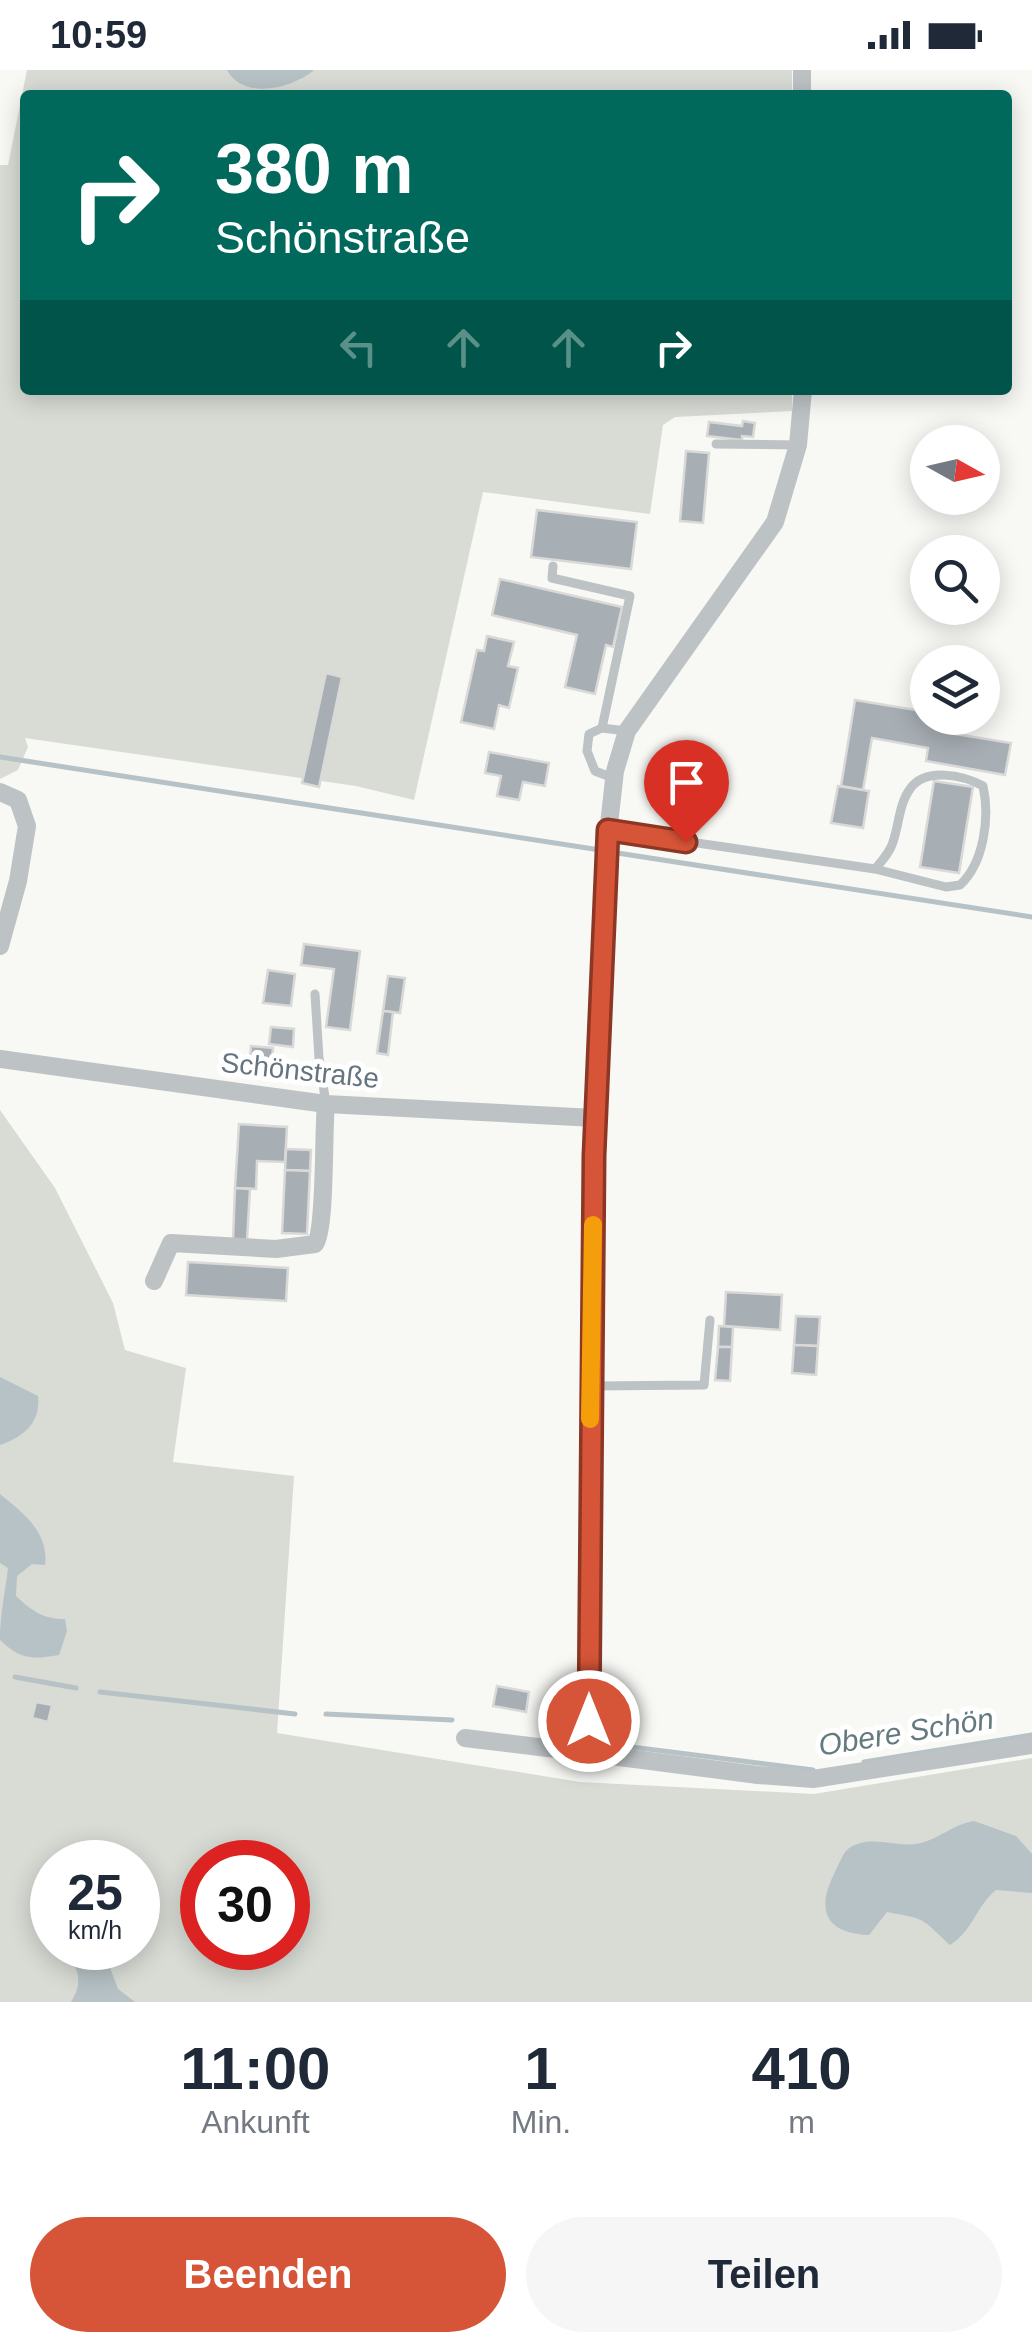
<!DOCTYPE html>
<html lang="de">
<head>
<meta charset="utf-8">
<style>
  body { margin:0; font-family:Arial,sans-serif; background:#f6f6f7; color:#1f2937; height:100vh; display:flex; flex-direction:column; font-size:38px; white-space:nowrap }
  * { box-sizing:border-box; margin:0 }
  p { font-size:32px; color:#747a83 }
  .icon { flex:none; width:55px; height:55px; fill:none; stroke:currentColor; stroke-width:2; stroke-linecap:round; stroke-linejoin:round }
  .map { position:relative; height:1932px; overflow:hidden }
  .side { display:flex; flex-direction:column; background:#fff; flex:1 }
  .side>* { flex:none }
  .guide { position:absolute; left:20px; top:20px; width:992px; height:305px; border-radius:10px; box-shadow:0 5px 25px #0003; background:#00695c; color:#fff; overflow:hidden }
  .needle { width:65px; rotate:98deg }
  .controls { position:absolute; left:910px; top:355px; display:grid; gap:20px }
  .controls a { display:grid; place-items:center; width:90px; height:90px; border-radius:50%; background:#fff; box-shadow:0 5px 25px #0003; font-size:50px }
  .speed { position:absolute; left:30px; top:1770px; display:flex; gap:20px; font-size:50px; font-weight:700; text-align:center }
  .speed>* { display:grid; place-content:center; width:130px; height:130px; border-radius:50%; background:#fff; box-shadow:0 5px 25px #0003; line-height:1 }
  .speed small { font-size:25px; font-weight:400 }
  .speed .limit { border:15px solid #d22; background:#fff; color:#111 }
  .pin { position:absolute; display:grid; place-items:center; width:85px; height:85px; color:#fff; margin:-102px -42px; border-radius:50% 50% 50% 0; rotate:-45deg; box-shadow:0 0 10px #0007 }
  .pin .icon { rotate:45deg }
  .me { position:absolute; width:110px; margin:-55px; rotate:0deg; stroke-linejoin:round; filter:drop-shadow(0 0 8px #0008) }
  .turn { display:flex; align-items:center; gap:35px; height:210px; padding:0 30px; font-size:45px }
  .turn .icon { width:130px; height:130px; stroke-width:2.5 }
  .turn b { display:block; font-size:70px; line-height:85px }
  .lanes { display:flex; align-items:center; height:95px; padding:0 30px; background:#0003; justify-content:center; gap:50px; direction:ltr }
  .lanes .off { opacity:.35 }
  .eta { display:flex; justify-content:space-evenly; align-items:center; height:170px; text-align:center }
  .eta b { font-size:60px; font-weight:600; line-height:70px }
  .button { display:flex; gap:20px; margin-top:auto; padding:20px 30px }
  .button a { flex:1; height:115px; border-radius:60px; background:#d65437; color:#fff; font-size:40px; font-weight:600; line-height:115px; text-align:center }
  .button a+a { background:#f6f6f7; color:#1f2937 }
  .status { display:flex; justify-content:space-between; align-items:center; height:70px; padding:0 50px; background:#fff; direction:ltr }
  .status svg { height:28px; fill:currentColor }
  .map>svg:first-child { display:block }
</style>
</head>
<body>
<div class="status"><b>10:59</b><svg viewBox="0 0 49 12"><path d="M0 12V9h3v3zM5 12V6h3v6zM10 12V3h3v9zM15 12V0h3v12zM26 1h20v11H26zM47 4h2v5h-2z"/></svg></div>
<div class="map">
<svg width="1032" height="1932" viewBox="0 0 1032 1932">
  <rect width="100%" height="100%" fill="#f8f8f5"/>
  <g fill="#d8dcd5" fill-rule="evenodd">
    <path d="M27,0H792V25H25V320H792V341L675,347L663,355L650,444L483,422L414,730L356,716L25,668L28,677L18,700L0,709V95H8Z"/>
    <path d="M0,1040L55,1118L113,1233L125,1280L186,1298L173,1392L294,1406L277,1663L580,1712L814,1724L1032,1688V1932H0ZM52,1792H138V1878H52ZM202,1792H288V1878H202Z"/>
  </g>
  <g fill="#b6c2c6">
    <path d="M227,0H314C293,18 243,31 227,0Z"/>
    <path d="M0,1307L38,1326C41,1353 23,1367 0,1375Z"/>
    <path d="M0,1424C23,1443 49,1462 45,1495L32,1494L17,1506L16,1526C32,1541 43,1549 65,1549L67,1561L59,1585C32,1590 20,1589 0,1570C0,1543 5,1524 8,1498L0,1493Z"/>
    <path d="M974,1751L1016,1766L1032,1784V1823L996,1820C976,1836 973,1861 950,1875C920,1847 928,1850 887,1842L869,1865C824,1863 816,1839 835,1802C838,1796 842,1786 846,1781C865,1763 894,1777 916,1774C937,1771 953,1754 974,1751Z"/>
    <path d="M70,1878H78L109,1895L118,1919L135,1932H71C84,1912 78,1900 67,1882Z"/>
  </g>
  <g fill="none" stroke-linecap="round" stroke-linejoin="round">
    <g stroke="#b6c2c6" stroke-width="5">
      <path d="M0,687L600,780"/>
      <path d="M611,782L1032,847"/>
      <path d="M15,1607L76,1618"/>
      <path d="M100,1622L295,1644"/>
      <path d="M326,1644L452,1650"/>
      <path d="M608,1674L813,1700"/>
      <path d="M864,1692L1032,1665"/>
    </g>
  </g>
  <g fill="#a7aeb4" stroke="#d9d9d8" stroke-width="2.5">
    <path d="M743,351L755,353L753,367L742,366V370L707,366L709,352L742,356Z"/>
    <path d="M686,381L709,383L703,453L680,451Z"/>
    <path d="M537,440L637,452L631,499L531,487Z"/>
    <path d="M500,509L622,537L613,577L606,575L595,624L565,617L577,565L492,545Z"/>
    <path d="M487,566L514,572L508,596L518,598L509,638L499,635L494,659L461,652L477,580L484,581Z"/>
    <path d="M326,603L342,607L319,717L302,713Z"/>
    <path d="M855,630L928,642V648H958L955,664L1011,673L1005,705L926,691L928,678L872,668L863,720L841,716Z"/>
    <path d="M489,682L549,693L545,716L523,712L519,730L497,726L501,706L485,703Z"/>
    <path d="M934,711L973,717L959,803L920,797Z"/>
    <path d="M838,716L869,721L863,758L831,753Z"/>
    <path d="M304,874L360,881L350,960L326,957L334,899L301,895Z"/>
    <path d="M268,900L295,904L291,936L263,933Z"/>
    <path d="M388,906L405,908L400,943L383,941Z"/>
    <path d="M383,941L393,942L388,985L377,983Z"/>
    <path d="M271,957L294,959L293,977L269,974Z"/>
    <path d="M251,976L273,978L271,1003L249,1001Z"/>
    <path d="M239,1054L287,1057L285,1092L257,1091L256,1119L235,1118Z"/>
    <path d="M286,1079L311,1080L310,1101L285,1100Z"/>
    <path d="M285,1100L310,1101L307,1164L282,1163Z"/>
    <path d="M235,1118L250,1119L247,1170H233Z"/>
    <path d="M188,1192L288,1198L286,1231L186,1225Z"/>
    <path d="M726,1222L782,1225L780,1260L724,1256Z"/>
    <path d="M796,1246L820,1247L818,1276L794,1275Z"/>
    <path d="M719,1256L733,1257L732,1277H718Z"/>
    <path d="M794,1275L818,1276L816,1305L792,1303Z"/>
    <path d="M718,1277H732L730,1311L715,1310Z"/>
    <path d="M497,1616L529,1622L526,1642L493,1636Z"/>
    <path d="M36,1632L52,1635L48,1652L32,1648Z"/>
  </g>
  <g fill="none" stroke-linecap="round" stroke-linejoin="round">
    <g stroke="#bdc2c5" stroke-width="9">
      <path d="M716,374L798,375"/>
      <path d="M553,496L552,508L630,526L602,658"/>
      <path d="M613,708L595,701L587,681L589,664L602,658L627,661"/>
      <path d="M608,760L875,799C882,791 890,782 893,772C899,755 899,734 910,719C925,697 963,705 983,716C990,747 984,793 960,815L946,817L875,799"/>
      <path d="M315,924L319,988L326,1034"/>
      <path d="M592,1316L704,1315L710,1250"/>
    </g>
    <g stroke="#bdc2c5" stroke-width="18">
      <path d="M802,0V25"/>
      <path d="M803,320L798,375L775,452L627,661L615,701L605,790L595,1048L588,1683L758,1705L813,1709L1032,1675"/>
      <path d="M0,722L18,730L27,756L18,811L0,876"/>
      <path d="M0,989L326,1034L595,1048"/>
      <path d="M154,1211L171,1173L276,1179L315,1174C326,1160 323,1061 326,1034"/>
      <path d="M465,1668L588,1683"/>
    </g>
  </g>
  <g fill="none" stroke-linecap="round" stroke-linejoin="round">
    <g stroke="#8b3724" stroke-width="25">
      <path id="route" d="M589,1651L594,1086L608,760L686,772"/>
    </g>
    <use href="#route" stroke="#d65437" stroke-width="18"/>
    <path stroke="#f59e0b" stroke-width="18" d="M590,1349L593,1155"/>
  </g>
  <g text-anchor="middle" stroke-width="10" stroke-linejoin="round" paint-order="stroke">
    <g font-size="28" fill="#65747e" stroke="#fff">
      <text transform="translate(300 1000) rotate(6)" y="10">Schönstraße</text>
    </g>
    <g font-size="30" font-style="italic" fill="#657a7f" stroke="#fff">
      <text transform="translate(906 1662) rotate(-9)" y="10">Obere Schön</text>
    </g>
  </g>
</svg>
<div class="controls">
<a><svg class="needle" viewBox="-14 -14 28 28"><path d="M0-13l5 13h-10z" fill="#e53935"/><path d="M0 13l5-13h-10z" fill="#747a83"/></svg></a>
<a><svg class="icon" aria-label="search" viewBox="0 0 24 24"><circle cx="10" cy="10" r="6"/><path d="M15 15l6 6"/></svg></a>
<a><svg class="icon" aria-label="layers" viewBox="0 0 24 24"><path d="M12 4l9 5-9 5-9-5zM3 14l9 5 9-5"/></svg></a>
</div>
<div class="speed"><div>25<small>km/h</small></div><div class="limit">30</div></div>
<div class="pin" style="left:686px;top:772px;background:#d93025"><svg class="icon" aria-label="arrive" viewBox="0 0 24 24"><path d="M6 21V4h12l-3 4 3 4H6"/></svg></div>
<svg class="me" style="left:589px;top:1651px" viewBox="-20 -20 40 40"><circle r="17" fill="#d65437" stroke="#fff" stroke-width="3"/><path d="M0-11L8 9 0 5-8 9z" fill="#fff"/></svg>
<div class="guide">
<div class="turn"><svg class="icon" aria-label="right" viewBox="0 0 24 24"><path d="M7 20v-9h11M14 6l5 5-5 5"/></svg><div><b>380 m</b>Schönstraße</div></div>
<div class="lanes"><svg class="icon off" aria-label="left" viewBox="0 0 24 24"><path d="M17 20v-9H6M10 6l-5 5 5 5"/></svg><svg class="icon off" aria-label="ahead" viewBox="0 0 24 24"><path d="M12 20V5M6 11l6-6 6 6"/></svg><svg class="icon off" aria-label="ahead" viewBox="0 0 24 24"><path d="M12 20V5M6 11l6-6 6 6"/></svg><svg class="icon" aria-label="right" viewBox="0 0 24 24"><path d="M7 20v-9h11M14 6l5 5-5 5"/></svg></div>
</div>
</div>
<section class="side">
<div class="eta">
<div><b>11:00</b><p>Ankunft</p></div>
<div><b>1</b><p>Min.</p></div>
<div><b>410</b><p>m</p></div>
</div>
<div class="button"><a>Beenden</a><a>Teilen</a></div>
</section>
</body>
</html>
